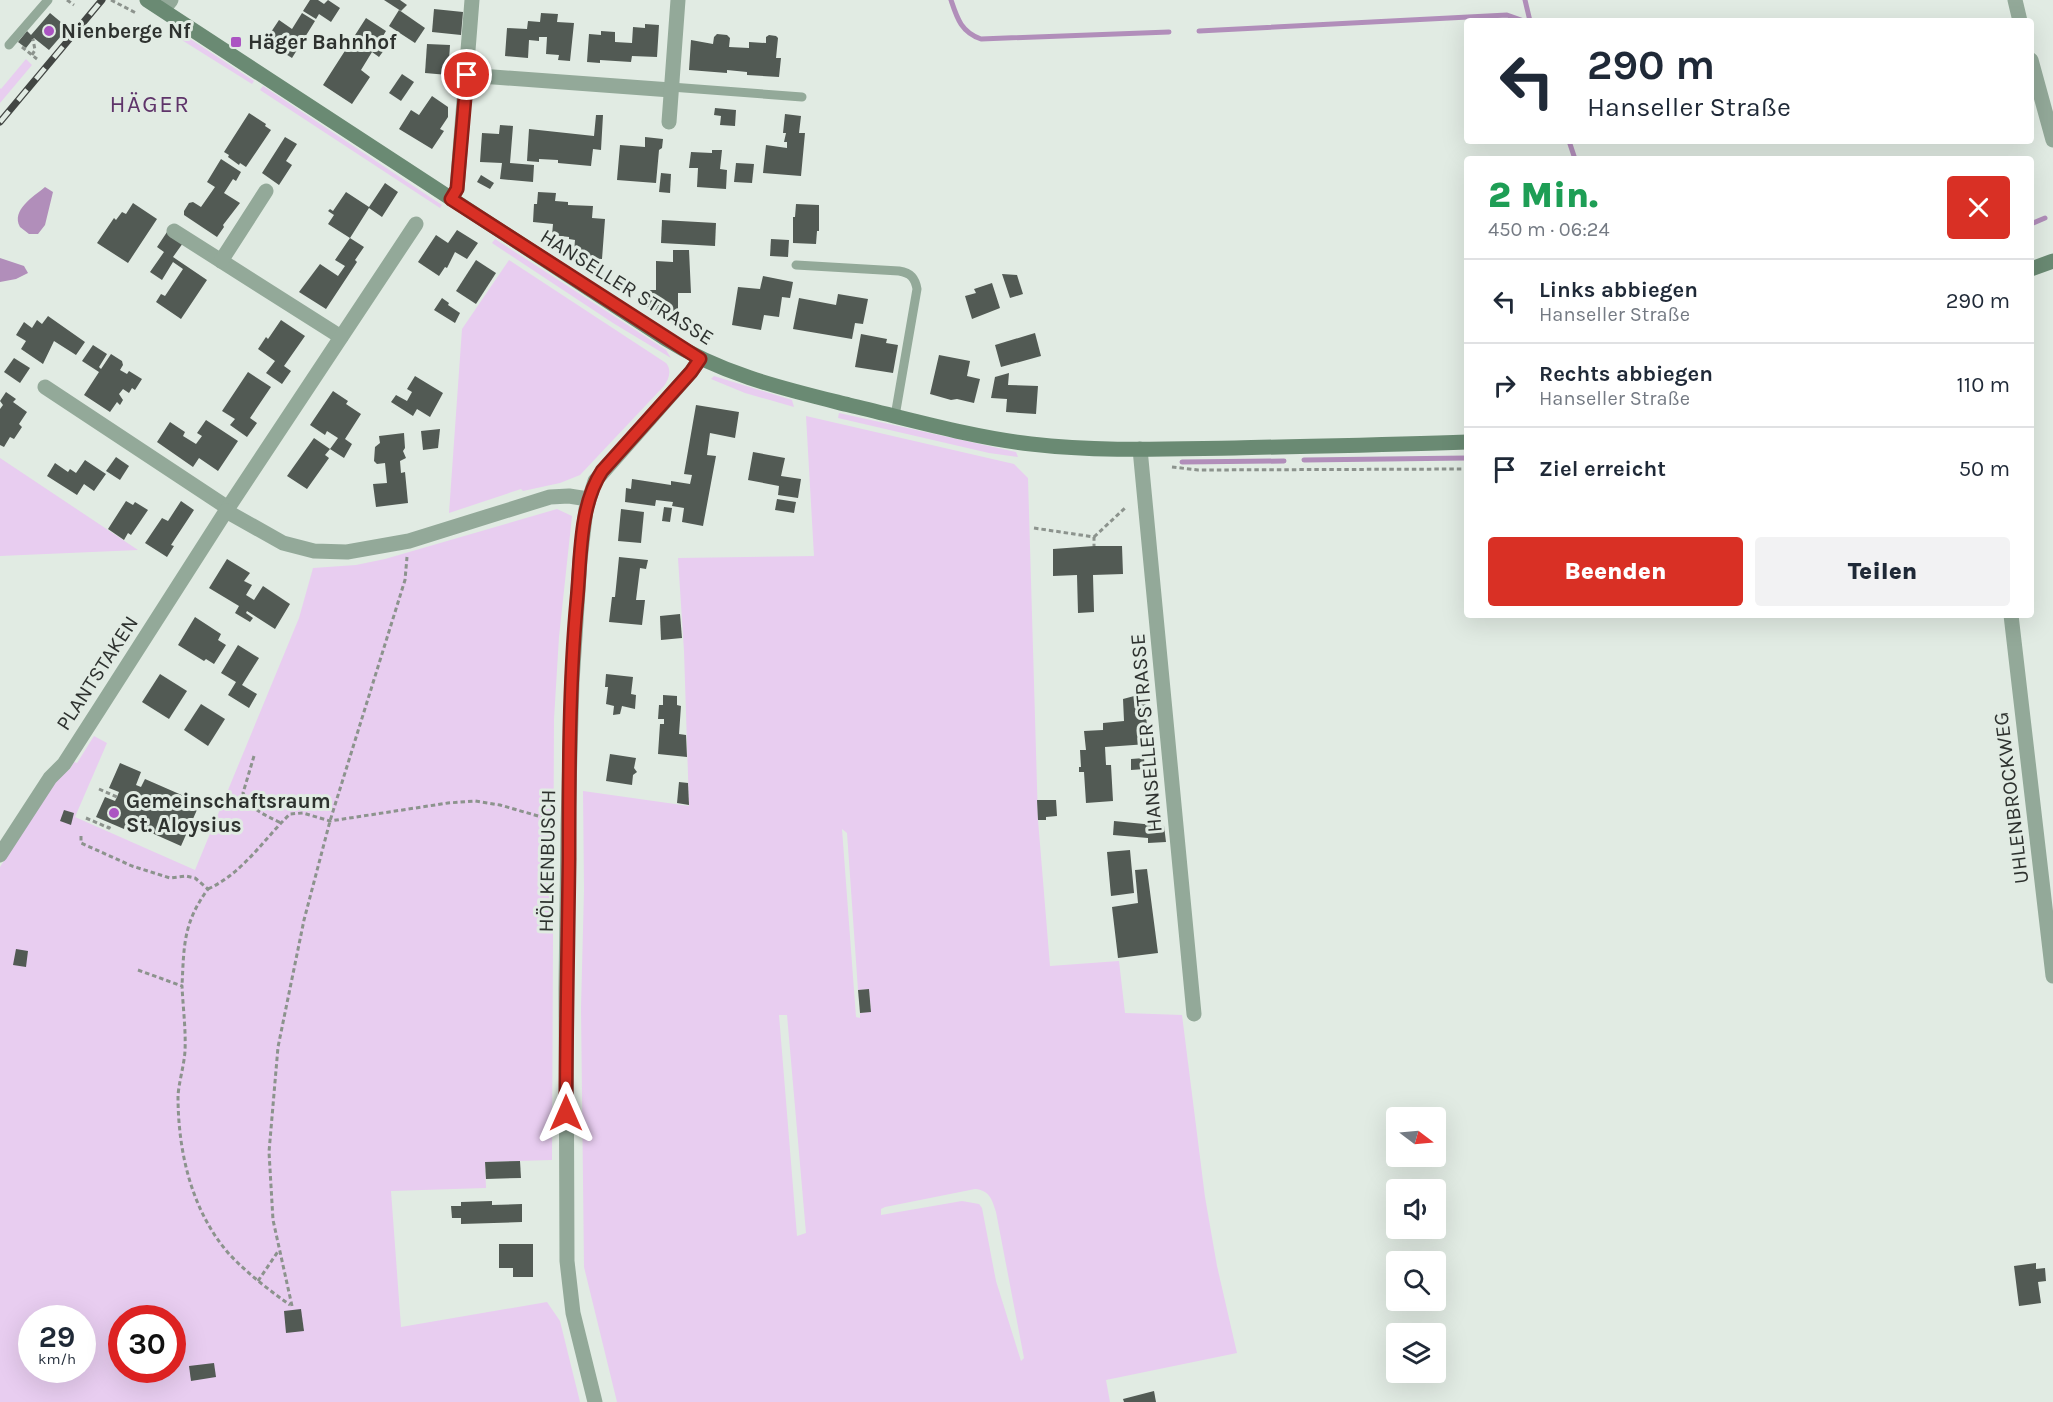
<!DOCTYPE html>
<html lang="de">
<head>
<meta charset="utf-8">
<style>
  body { margin:0; font-family:Karla,sans-serif; background:#f2f2f3; color:#1f2937; height:100vh; display:flex; flex-direction:column; font-size:22px; white-space:nowrap }
  * { box-sizing:border-box; margin:0 }
  p { font-size:20px; color:#747a83 }
  .icon { flex:none; width:33px; height:33px; fill:none; stroke:currentColor; stroke-width:2; stroke-linecap:round; stroke-linejoin:round }
  .map { position:relative; flex:1; overflow:hidden }
  .drawer { position:absolute; left:1464px; top:156px; width:570px; height:462px; display:flex; flex-direction:column; background:#fff; border-radius:6px; box-shadow:0 6px 24px #0002 }
  .drawer>* { flex:none }
  .guide { position:absolute; left:1464px; top:18px; width:570px; height:126px; border-radius:6px; box-shadow:0 6px 24px #0002; background:#fff; color:#1f2937; overflow:hidden }
  .needle { width:39px; rotate:106deg }
  .tools { position:absolute; left:1386px; top:1107px; display:grid; gap:12px }
  .tools a { display:grid; place-items:center; width:60px; height:60px; border-radius:6px; background:#fff; box-shadow:0 6px 24px #0002; font-size:30px }
  .speed { position:absolute; left:18px; top:1305px; display:flex; gap:12px; font-size:30px; font-weight:700; text-align:center }
  .speed>* { display:grid; place-content:center; width:78px; height:78px; border-radius:50%; background:#fff; box-shadow:0 6px 24px #0002; line-height:1 }
  .speed small { font-size:15px; font-weight:400 }
  .speed .limit { border:9px solid #d22; background:#fff; color:#111 }
  .pin { position:absolute; display:grid; place-items:center; width:51px; height:51px; color:#fff; margin:-26px; border:3px solid #fff; border-radius:50%; box-shadow:0 2px 6px #0007 }
  .me { position:absolute; width:66px; margin:-33px; rotate:0deg; stroke-linejoin:round; filter:drop-shadow(0 0 4px #0008) }
  .turn { display:flex; align-items:center; gap:21px; height:126px; padding:0 24px; font-size:27px }
  .turn .icon { width:78px; height:78px; stroke-width:2.5 }
  .turn b { display:block; font-size:42px; line-height:51px }
  .round { display:grid; place-items:center; flex:none; width:63px; height:63px; border-radius:6px; background:#f2f2f3 }
  .head { display:flex; align-items:center; justify-content:space-between; height:102px; padding:0 24px }
  h1 { font-size:36px; font-weight:800; line-height:45px; color:#1e9e55 }
  .button { display:flex; gap:12px; margin-top:auto; padding:12px 24px }
  .button a { flex:1; height:69px; border-radius:6px; background:#d93025; color:#fff; font-size:24px; font-weight:800; line-height:69px; text-align:center }
  .button a+a { background:#f2f2f3; color:#1f2937 }
  ul { padding:0; list-style:none }
  li { display:flex; align-items:center; gap:18px; height:84px; padding:0 24px; border-top:2px solid #e0e1e3 }
  li div { flex:1 }
  li b { display:block; font-size:22px }
  li em { font-style:normal }
  .map>svg:first-child { display:block }
</style>
</head>
<body>
<div class="map">
<svg width="2053" height="1402" viewBox="0 0 2053 1402">
  <rect width="100%" height="100%" fill="#e1ebe3"/>
  <g fill="#e8cdf0" fill-rule="evenodd">
    <path d="M172,27L254,81L252,84L169,32Z"/>
    <path d="M26,59L32,65L0,103V88L1,89Z"/>
    <path d="M263,86L442,205L440,208L260,90Z"/>
    <path d="M495,239L666,350L671,358L613,323L492,243Z"/>
    <path d="M509,260L666,363C672,370 669,379 664,386L580,475L560,483L523,491L521,489L449,513L462,329Z"/>
    <path d="M714,376L792,400L794,407L745,393L711,379Z"/>
    <path d="M839,413L1016,452L1018,457L989,453L838,418Z"/>
    <path d="M806,416L1014,464L1028,478L1038,820L1050,966L1119,961L1125,1013L1182,1015L1205,1197L1217,1266L1237,1353L1106,1380L1110,1402H617L584,1267L581,1008L584,890L583,791L689,806L684,651L678,558L814,556ZM842,829L847,833L858,990L869,989L871,1011L860,1013V1018L856,1017ZM779,1015H787L806,1233L797,1236ZM975,1189C989,1190 992,1199 996,1212L1024,1358L1021,1361L996,1281L982,1208L979,1204L962,1201L881,1215V1209L885,1207Z"/>
    <path d="M0,458L138,550L0,556Z"/>
    <path d="M557,509L572,516L559,637L554,719L552,1160L485,1162L486,1188L391,1191L401,1327L547,1302L560,1321L580,1402H0V867L54,781L70,769L74,762L77,763L94,736L107,743L75,817L195,870L299,618L313,568L356,565L385,559ZM32,1318H82V1370H32ZM122,1318H172V1370H122Z"/>
  </g>
  <g fill="#b18eba">
    <path d="M45,187L53,192L45,225L38,234H29L20,227C11,210 33,197 45,187Z"/>
    <path d="M0,258L24,266L28,273L16,279L0,282Z"/>
  </g>
  <g fill="none" stroke-linecap="round" stroke-linejoin="round">
    <g stroke="#b18eba" stroke-width="5">
      <path d="M951,0C957,18 961,32 981,39L1169,32"/>
      <path d="M1525,0L1530,21"/>
      <path d="M1199,31L1507,15L1524,21"/>
      <path d="M1569,141L1575,159"/>
      <path d="M2031,224L2045,218"/>
      <path d="M1304,460L1467,458"/>
      <path d="M1182,462L1284,461"/>
    </g>
  </g>
  <g fill="#525a54">
    <path d="M310,0H318L324,4L328,0L340,8L331,22L319,14L316,19L303,11Z"/>
    <path d="M384,0H400L407,5L401,11Z"/>
    <path d="M434,9L463,12L461,35L432,32Z"/>
    <path d="M399,10L425,28L415,43L389,26Z"/>
    <path d="M50,13L68,28L49,50L34,38L26,48L18,42L27,31L31,35Z"/>
    <path d="M302,13L315,21L292,58L265,41L279,20L292,29Z"/>
    <path d="M541,13L558,14L557,22L574,23L570,61L558,60L559,55L546,54L547,37H539V41L529,40L528,58L505,56L507,28L527,29L528,21L540,22Z"/>
    <path d="M366,18L386,31L380,41L387,46L379,57L372,52L361,70L370,77L352,104L323,85Z"/>
    <path d="M645,24L659,25L657,57L632,56L631,62L600,60V63L587,62L589,34L601,35V31L615,32V42L632,43L633,27L645,28Z"/>
    <path d="M717,34L727,35L730,38L729,47L749,48V42L766,43V37L769,35L776,36L778,38L776,58H781L779,77L747,75V72L727,70V73L689,70L691,40L713,44L714,37Z"/>
    <path d="M427,44L450,45L448,75L425,73Z"/>
    <path d="M402,74L414,82L401,101L389,93Z"/>
    <path d="M432,96L448,107V117L440,129L444,131L432,149L399,129L411,110L419,115Z"/>
    <path d="M715,108L736,110L735,126L720,125L721,116L714,115Z"/>
    <path d="M249,113L266,124L265,126L271,130L246,167L240,163L239,165L228,157L229,155L224,152Z"/>
    <path d="M785,114L801,116L799,133H805L801,176L763,173L766,145L787,148V142H784L786,133H783Z"/>
    <path d="M596,115H603L601,150L593,149L591,166L558,163V160L539,159V162L527,161L529,129L594,136Z"/>
    <path d="M500,125L513,126L510,163L534,165L533,182L500,179L502,163L480,162L482,133L499,134Z"/>
    <path d="M285,137L297,144L286,161L292,165L279,185L262,173Z"/>
    <path d="M645,137L663,139L662,148L659,150L656,183L617,180L620,145L645,147Z"/>
    <path d="M712,150H722L720,169L727,170L726,189L697,187L698,168H689L691,152L712,153Z"/>
    <path d="M221,159L241,172L236,181L233,179L224,193L240,203L223,225L224,227L217,237L184,215V211L189,203L193,202L201,207L215,187L207,182Z"/>
    <path d="M736,163L754,164L752,183L734,182Z"/>
    <path d="M661,173L671,174L670,193L659,192Z"/>
    <path d="M481,175L494,183L490,189L477,182Z"/>
    <path d="M385,183L398,192L382,217L369,208L350,238L328,224L334,215L328,211L330,209L333,211L346,192L369,207Z"/>
    <path d="M538,192L556,193L555,201L568,202V205L593,206L592,218L605,219L602,259L587,258L588,253L574,252L575,240L569,239V237L552,235L553,224L533,222L534,204H537Z"/>
    <path d="M133,203L157,219L128,263L97,243L114,218L116,220L122,212L126,214Z"/>
    <path d="M796,204L819,205V231H817L816,244L793,243V217H795Z"/>
    <path d="M662,220L716,223L715,246L661,243Z"/>
    <path d="M457,230L478,243L467,259L455,252L447,268L445,267L439,276L418,262L436,235L448,243Z"/>
    <path d="M167,232L183,243L173,257L207,280L181,319L156,302L161,294L165,296L183,269L173,262L162,280L150,272L164,252L157,247Z"/>
    <path d="M350,238L364,247L355,260L357,262L326,309L299,292L320,264L338,276L345,266L335,260Z"/>
    <path d="M771,239L789,240L788,257L770,256Z"/>
    <path d="M673,250H689L691,293H678V311L655,310L642,305L643,290H656V261L673,262Z"/>
    <path d="M476,260L496,273L476,304L456,291Z"/>
    <path d="M1002,274L1017,275L1023,294L1010,298Z"/>
    <path d="M763,276L793,282L790,298L782,297L779,317L764,315L761,330L732,325L738,287L760,289Z"/>
    <path d="M992,283L1000,308L972,319L965,296L976,293L974,289Z"/>
    <path d="M838,294L868,299L863,324L855,323L852,339L793,329L799,298L836,305Z"/>
    <path d="M442,298L449,303L448,305L460,313L455,323L434,310Z"/>
    <path d="M48,316L85,342L76,355L54,341L43,364L21,349L26,341L16,335L24,322L32,328L37,320L42,324Z"/>
    <path d="M281,320L305,336L284,366L291,371L282,384L266,373L275,361L258,349L266,337L268,339Z"/>
    <path d="M1035,333L1041,356L1001,367L995,345Z"/>
    <path d="M861,334L887,339L886,343L898,345L893,373L855,367Z"/>
    <path d="M93,345L107,354L99,367L101,369L111,354L122,361L123,365L120,370L127,374L129,371L142,379L135,390L132,388L129,393L123,389L119,394L123,400L120,405L117,402L110,412L84,395L99,372L82,361Z"/>
    <path d="M939,355L970,361L967,376L980,379L974,403L957,399L951,400L930,394Z"/>
    <path d="M14,358L30,368L20,383L4,372Z"/>
    <path d="M248,372L271,387L250,418L257,423L247,437L230,425L235,419L222,411Z"/>
    <path d="M1009,373L1008,385L1038,386L1036,414L1006,412L1007,399L991,398L995,377Z"/>
    <path d="M415,376L443,393L430,417L417,409L413,416L391,402L396,395L407,401L412,392L407,389Z"/>
    <path d="M333,391L348,401L346,404L361,414L345,439L352,444L344,458L330,449L338,438L327,431L325,435L310,425Z"/>
    <path d="M6,392L16,399L13,402L27,412L19,424L22,427L14,439L10,437L4,447L0,445V409L3,405L0,401Z"/>
    <path d="M696,405L739,412L735,438L710,433L707,455L716,456L703,526L682,522L684,508L672,506L673,502L656,500L655,506L625,502L626,488L631,489L632,479L671,485V481L690,484L692,475L684,474Z"/>
    <path d="M206,420L238,441L218,471L199,458L193,467L157,442L170,422L185,432L183,436L196,444L202,436L197,433Z"/>
    <path d="M440,429L438,448L423,450L421,431Z"/>
    <path d="M404,433L405,448L403,451L406,458L400,461L401,473L405,472L408,503L376,507L373,484L387,483L385,463L377,464L374,461L375,447L380,443L379,436Z"/>
    <path d="M314,438L330,449L325,455L329,458L307,489L287,476Z"/>
    <path d="M753,452L785,458L781,476L801,479L798,498L778,495L779,486L748,480Z"/>
    <path d="M116,457L129,466L120,480L106,471Z"/>
    <path d="M85,460L106,474L94,491L84,484L77,495L47,476L55,463L68,472L70,469L76,473Z"/>
    <path d="M777,499L796,502L794,513L775,510Z"/>
    <path d="M126,501L133,505L135,502L148,510L131,535L128,533L124,540L108,529Z"/>
    <path d="M181,501L194,510L171,545L174,546L167,557L145,543L162,518L168,521Z"/>
    <path d="M664,507L672,508L670,522L662,521Z"/>
    <path d="M621,509L644,512L641,543L618,541Z"/>
    <path d="M1094,546H1122L1123,574L1093,575L1094,612L1078,613L1077,575L1053,576V549Z"/>
    <path d="M619,557L648,560L646,569L640,568L636,600H645L642,625L609,622L612,597H615Z"/>
    <path d="M227,559L250,573L244,581L252,585L246,595L254,600L263,586L290,604L275,629L247,611L246,613L253,618L250,622L235,613L239,606L209,588Z"/>
    <path d="M680,614L682,638L661,640L660,616Z"/>
    <path d="M195,617L221,634L218,640L226,645L214,664L206,659L204,661L178,645Z"/>
    <path d="M238,645L259,658L242,685L257,694L249,708L228,695L236,682L221,673Z"/>
    <path d="M160,674L187,691L169,719L142,702Z"/>
    <path d="M606,674L633,677L631,694L636,695L635,709L622,706L620,714L613,715L614,706L606,704L608,687H605Z"/>
    <path d="M663,695L677,696V705L681,706L679,734L686,735L687,757L658,754L660,724H664V719H658L659,705H663Z"/>
    <path d="M1138,695V698L1145,697L1148,744L1105,747L1106,765H1111L1113,801L1086,803L1084,772H1079V767H1081L1080,750H1086L1084,731L1103,730V723L1124,721L1123,699Z"/>
    <path d="M201,704L225,719L208,746L184,730Z"/>
    <path d="M610,754L636,758L634,768L637,772L633,775L632,785L606,781Z"/>
    <path d="M1144,758L1145,769L1131,770V759Z"/>
    <path d="M120,763L141,772L136,785L141,787L145,779L200,803L181,846L127,822L124,829L96,817L105,797L115,801L117,797L119,792L109,788Z"/>
    <path d="M679,782L688,783L689,805L677,803Z"/>
    <path d="M1037,800H1056L1057,816L1046,817V820H1038Z"/>
    <path d="M64,810L74,813L71,825L60,821Z"/>
    <path d="M1114,821L1164,826L1166,842L1148,843V838L1113,835Z"/>
    <path d="M1130,850L1134,893L1111,896L1107,852Z"/>
    <path d="M1147,869L1158,953L1118,958L1112,907L1138,903L1135,870Z"/>
    <path d="M16,949L28,951L26,967L13,965Z"/>
    <path d="M869,989L871,1012L860,1013L858,990Z"/>
    <path d="M520,1161L521,1178L486,1179L485,1162Z"/>
    <path d="M492,1201V1205L522,1204V1222L461,1224V1218H452L451,1206H461V1202Z"/>
    <path d="M499,1244H533V1277H513V1268H499Z"/>
    <path d="M2036,1263V1269L2045,1268L2046,1281L2038,1282L2041,1303L2019,1306L2014,1266Z"/>
    <path d="M301,1309L304,1331L286,1333L284,1311Z"/>
    <path d="M214,1363L216,1377L191,1381L189,1366Z"/>
    <path d="M1154,1391L1156,1402H1124L1123,1399Z"/>
  </g>
  <g fill="none" stroke-linecap="round" stroke-linejoin="round">
    <g stroke="#8c938d" stroke-width="3" stroke-dasharray="4.5 3" stroke-linecap="butt">
      <path d="M67,0L74,5"/>
      <path d="M111,0L136,13"/>
      <path d="M22,47L37,59"/>
      <path d="M32,55L35,50L33,39"/>
      <path d="M1172,467L1198,470L1467,469"/>
      <path d="M1034,528L1094,537V546"/>
      <path d="M1094,537L1125,508"/>
      <path d="M254,756L243,793C251,810 265,815 281,823"/>
      <path d="M99,789L117,797"/>
      <path d="M86,818L109,828L111,824"/>
      <path d="M81,836V843L132,866L170,878L186,876L195,878L208,889C183,923 184,946 182,986"/>
      <path d="M208,889C243,873 263,840 290,814L303,813L330,821L448,803L475,801L500,805L552,820"/>
      <path d="M138,970L182,986C183,1008 186,1030 185,1051C184,1066 179,1081 178,1096C178,1153 192,1212 230,1255C248,1274 269,1290 290,1305"/>
      <path d="M258,1281L279,1250"/>
      <path d="M292,1306L273,1220L269,1152L278,1047L304,920L330,821L405,580L407,557"/>
    </g>
    <g stroke="#93a999" stroke-width="9">
      <path d="M9,45L48,0"/>
      <path d="M671,87L802,97"/>
      <path d="M796,265L899,271C911,273 915,278 917,289L895,416"/>
    </g>
    <g stroke="#93a999" stroke-width="15">
      <path d="M2015,0L2020,21"/>
      <path d="M163,10L171,0"/>
      <path d="M2031,60L2053,140"/>
      <path d="M467,75L671,90"/>
      <path d="M669,122L678,0"/>
      <path d="M451,199L457,189L472,0"/>
      <path d="M174,231L341,337"/>
      <path d="M221,261L266,191"/>
      <path d="M45,387L228,508"/>
      <path d="M1140,449L1194,1014"/>
      <path d="M226,511L416,224"/>
      <path d="M0,855L50,778L64,764L100,708L226,511L283,543L314,551L347,552L409,541L550,497L569,496L588,499"/>
      <path d="M595,1402L573,1313L567,1261L566,989L568,825L572,682L580,560L586,509L595,481L691,372L700,359"/>
    </g>
    <path stroke="#93a999" stroke-width="15" d="M2011,615L2053,976"/>
    <g stroke="#6a8a73" stroke-width="15">
      <path d="M147,0L666,339C723,375 785,389 849,405C909,419 970,437 1031,444C1099,452 1167,449 1235,448C1313,446 1390,445 1467,442"/>
      <path d="M2031,269L2053,261"/>
    </g>
    <g stroke="#424643" stroke-width="7">
      <path id="rail" d="M0,122L102,0"/>
    </g>
    <use href="#rail" stroke="#e1ebe3" stroke-width="4.5" stroke-dasharray="14" stroke-linecap="butt"/>
  </g>
  <g fill="none" stroke-linecap="round" stroke-linejoin="round">
    <g stroke="#8d1f18" stroke-width="15">
      <path id="route" d="M467,75L457,189L451,199L700,359L691,372L602,471C579,506 581,558 577,599C569,685 569,772 569,858C568,943 566,1028 566,1113"/>
    </g>
    <use href="#route" stroke="#d93025" stroke-width="10"/>
  </g>
  <g fill="#ab54c2" stroke="#e1ebe3" stroke-width="2">
    <circle cx="49" cy="31" r="6"/>
    <rect x="230" y="36" width="12" height="12" rx="3"/>
    <circle cx="114" cy="813" r="6"/>
  </g>
  <g text-anchor="middle" stroke-width="6" stroke-linejoin="round" paint-order="stroke">
    <g font-size="21" font-weight="bold" fill="#2e322f" stroke="#e1ebe3" text-anchor="start">
      <text x="61" y="38">Nienberge Nf</text>
      <text x="248" y="49">Häger Bahnhof</text>
      <text x="126" y="808">Gemeinschaftsraum<tspan x="126" dy="24">St. Aloysius</tspan></text>
    </g>
    <g font-size="21" fill="#2e322f" stroke="#e1ebe3">
      <text transform="translate(627 287) rotate(32)" y="7">HANSELLER STRASSE</text>
      <text transform="translate(97 673) rotate(-57)" y="7">PLANTSTAKEN</text>
      <text transform="translate(1146 733) rotate(-95)" y="7">HANSELLER STRASSE</text>
      <text transform="translate(2011 798) rotate(-97)" y="7">UHLENBROCKWEG</text>
      <text transform="translate(547 861) rotate(-89)" y="7">HÖLKENBUSCH</text>
    </g>
    <g font-size="24" letter-spacing="1.5" fill="#5f346a" stroke="#e1ebe3">
      <text x="150" y="112">HÄGER</text>
    </g>
  </g>
</svg>
<div class="tools">
<a><svg class="needle" viewBox="-14 -14 28 28"><path d="M0-13l5 13h-10z" fill="#e53935"/><path d="M0 13l5-13h-10z" fill="#747a83"/></svg></a>
<a><svg class="icon" aria-label="sound" viewBox="0 0 24 24"><path d="M4 9h4l5-4v14l-5-4H4zM17 9q2 3 0 6"/></svg></a>
<a><svg class="icon" aria-label="search" viewBox="0 0 24 24"><circle cx="10" cy="10" r="6"/><path d="M15 15l6 6"/></svg></a>
<a><svg class="icon" aria-label="layers" viewBox="0 0 24 24"><path d="M12 4l9 5-9 5-9-5zM3 14l9 5 9-5"/></svg></a>
</div>
<div class="speed"><div>29<small>km/h</small></div><div class="limit">30</div></div>
<div class="pin" style="left:467px;top:75px;background:#d93025"><svg class="icon" aria-label="arrive" viewBox="0 0 24 24"><path d="M6 21V4h12l-3 4 3 4H6"/></svg></div>
<svg class="me" style="left:566px;top:1113px" viewBox="-20 -20 40 40"><path d="M0-17L14 15 0 8-14 15z" fill="#d93025" stroke="#fff" stroke-width="4"/></svg>
<div class="guide">
<div class="turn"><svg class="icon" aria-label="left" viewBox="0 0 24 24"><path d="M17 20v-9H6M10 6l-5 5 5 5"/></svg><div><b>290 m</b>Hanseller Straße</div></div>
</div>
<section class="drawer">
<div class="head"><div><h1>2 Min.</h1><p>450 m · 06:24</p></div><a class="round" style="background:#d93025;color:#fff"><svg class="icon" aria-label="close" viewBox="0 0 24 24"><path d="M6 6l12 12M18 6L6 18"/></svg></a></div>
<ul>
<li><svg class="icon" aria-label="left" viewBox="0 0 24 24"><path d="M17 20v-9H6M10 6l-5 5 5 5"/></svg><div><b>Links abbiegen</b><p>Hanseller Straße</p></div><em>290 m</em></li>
<li><svg class="icon" aria-label="right" viewBox="0 0 24 24"><path d="M7 20v-9h11M14 6l5 5-5 5"/></svg><div><b>Rechts abbiegen</b><p>Hanseller Straße</p></div><em>110 m</em></li>
<li><svg class="icon" aria-label="arrive" viewBox="0 0 24 24"><path d="M6 21V4h12l-3 4 3 4H6"/></svg><div><b>Ziel erreicht</b></div><em>50 m</em></li>
</ul>
<div class="button"><a>Beenden</a><a>Teilen</a></div>
</section>
</div>
</body>
</html>
